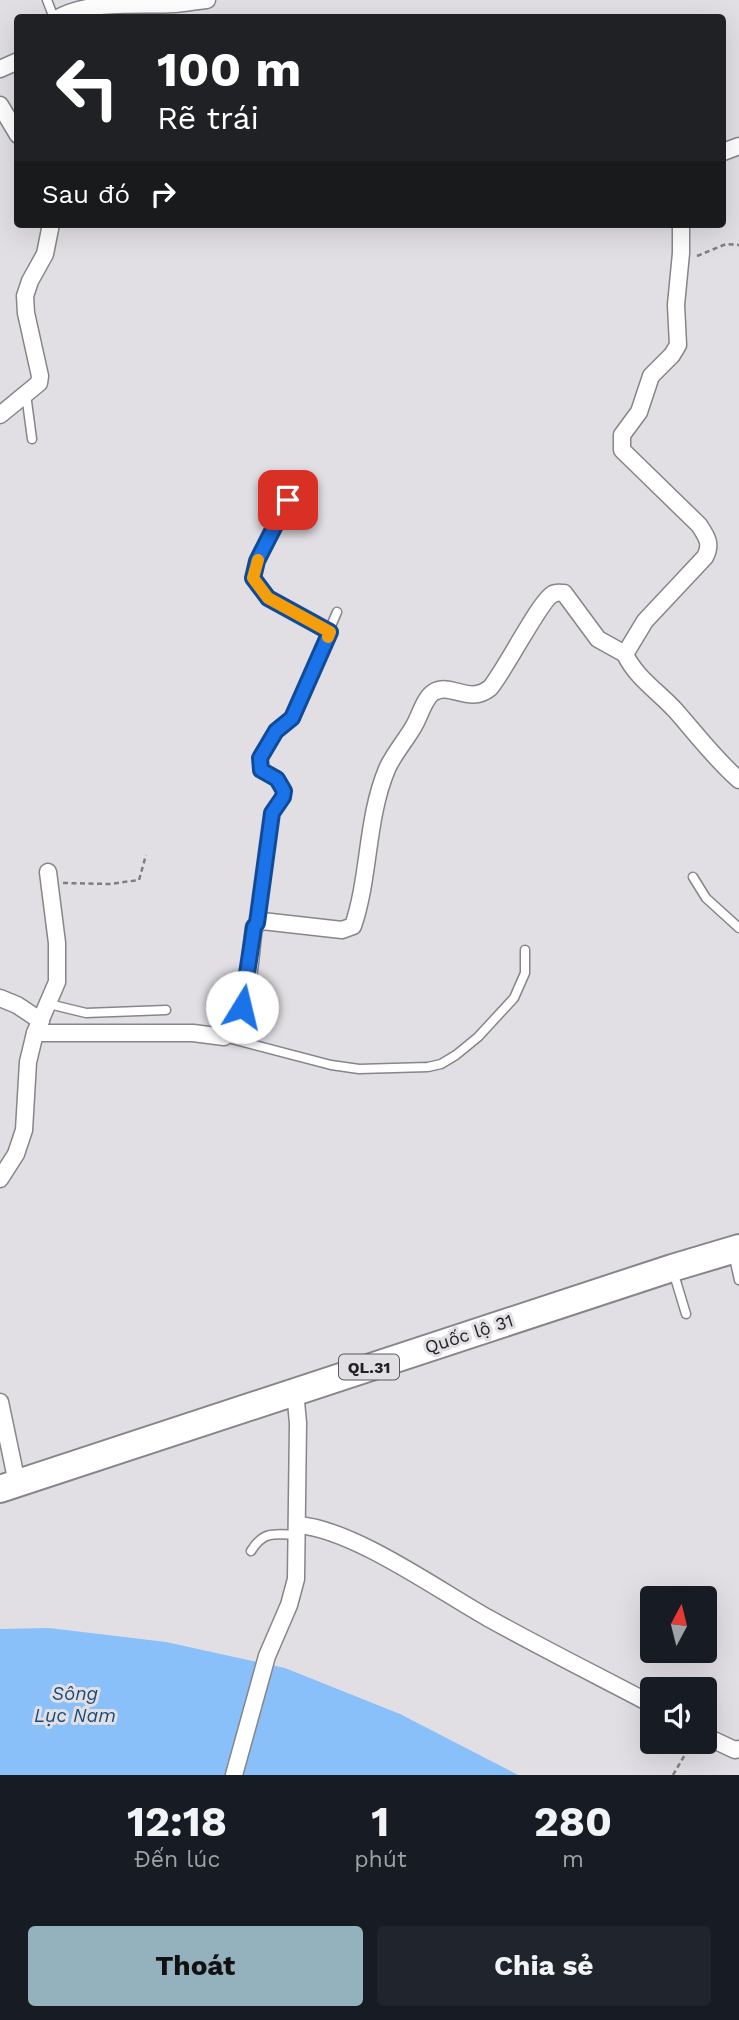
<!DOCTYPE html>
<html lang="vi">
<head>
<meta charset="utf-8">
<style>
  body { margin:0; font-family:"Work Sans",sans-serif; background:#20242c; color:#f1f3f6; height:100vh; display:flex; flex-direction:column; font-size:26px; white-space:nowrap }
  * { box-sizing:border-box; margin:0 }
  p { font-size:23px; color:#9ea1a6 }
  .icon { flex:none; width:38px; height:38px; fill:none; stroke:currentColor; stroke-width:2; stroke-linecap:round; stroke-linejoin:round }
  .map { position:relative; height:1775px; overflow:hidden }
  .drawer { display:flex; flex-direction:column; background:#171b24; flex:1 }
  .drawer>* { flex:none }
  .guide { position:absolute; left:14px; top:14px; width:712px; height:214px; border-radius:7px; box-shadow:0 7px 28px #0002; background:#202124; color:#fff; overflow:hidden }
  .needle { width:46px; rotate:7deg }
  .tools { position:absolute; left:640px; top:1586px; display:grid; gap:14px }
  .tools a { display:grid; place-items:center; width:77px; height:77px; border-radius:7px; background:#171b24; box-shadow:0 7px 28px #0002; font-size:35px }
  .pin { position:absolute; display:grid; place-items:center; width:60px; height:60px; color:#fff; margin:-30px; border-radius:14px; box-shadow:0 4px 10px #0006 }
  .me { position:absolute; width:77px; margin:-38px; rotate:9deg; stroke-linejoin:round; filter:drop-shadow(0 0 5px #0008) }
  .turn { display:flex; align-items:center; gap:24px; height:147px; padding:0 28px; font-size:32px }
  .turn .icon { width:91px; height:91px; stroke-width:2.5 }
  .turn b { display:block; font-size:49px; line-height:60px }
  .then { display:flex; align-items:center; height:66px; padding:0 28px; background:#0003; gap:14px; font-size:26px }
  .eta { display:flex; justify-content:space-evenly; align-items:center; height:119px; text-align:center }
  .eta b { font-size:42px; font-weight:700; line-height:49px }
  .cta { display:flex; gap:14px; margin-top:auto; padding:14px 28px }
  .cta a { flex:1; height:80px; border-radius:7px; background:#94b2bd; color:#111; font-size:28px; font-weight:700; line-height:80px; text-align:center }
  .cta a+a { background:#20242c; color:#f1f3f6 }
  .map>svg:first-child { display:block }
</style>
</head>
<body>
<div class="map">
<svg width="739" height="1775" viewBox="0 0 739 1775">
  <rect width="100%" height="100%" fill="#e1dfe4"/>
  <path fill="#89c0f9" d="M49,1628L166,1642L285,1668L400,1714L518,1775H0V1629Z"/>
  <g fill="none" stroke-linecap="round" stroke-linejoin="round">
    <g stroke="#868589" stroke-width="11">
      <g id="service">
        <path d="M47,0L54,18"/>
        <path d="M26,394L32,439"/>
        <path d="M288,500L257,561L253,577L268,598L330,632"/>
        <path d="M693,877L706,898L739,928"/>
        <path d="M257,923L272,813C278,801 292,789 276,778C271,775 266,774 261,770L260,758L276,731L292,718L337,612"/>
        <path d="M49,1004L86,1013L166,1010"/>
        <path d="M224,1037L331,1065L359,1069L428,1067L441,1064L456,1055L478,1037L514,998L525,973V950"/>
        <path d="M733,1253L739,1280"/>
        <path d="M673,1271L686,1314"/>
        <path d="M251,1551C264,1530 275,1534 298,1535"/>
      </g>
    </g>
    <g stroke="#868589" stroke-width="19">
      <g id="minor">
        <path d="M58,18C90,0 136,6 174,4C185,3 196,1 207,0"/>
        <path d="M0,69L18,61"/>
        <path d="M0,105L18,135"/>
        <path d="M723,152L739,146"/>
        <path d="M681,224V253L676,305L678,345L672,355L651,376L639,412L622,435V450L699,525C707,537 712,544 705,557L645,621L625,654C636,678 659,692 676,711C697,735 715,759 739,780"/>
        <path d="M0,415L39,383L40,376L26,313L25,296L30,281L45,254L51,224"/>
        <path d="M0,998L17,1005L41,1021"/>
        <path d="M35,1033H193L224,1037C250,1009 249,963 254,927L262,921L342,930L353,926C370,876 366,819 387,769C394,753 407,739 415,724C420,715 425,697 434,692C451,682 469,705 490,688C504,672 541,599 553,594C556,592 561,593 564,593L598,639L625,654"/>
        <path d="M0,1179L16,1154L24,1130L28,1062L35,1033L57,982V943L48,872"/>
        <path d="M0,1402L17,1483"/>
        <path d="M298,1525C353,1529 438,1590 488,1618C542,1648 598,1676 653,1705"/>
        <path d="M705,1736L735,1750L739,1749"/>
        <path d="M234,1775L267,1656L289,1605L296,1579L298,1423L295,1391"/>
      </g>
    </g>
    <g stroke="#868589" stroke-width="30">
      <path id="trunk" d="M0,1489L672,1268L739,1248"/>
    </g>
    <g stroke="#7f7d81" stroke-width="2.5" stroke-dasharray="5 3.5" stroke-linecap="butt">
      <path d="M697,256L726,244L739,245"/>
      <path d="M63,883L110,884L139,880L146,855"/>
      <path d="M673,1775L693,1741"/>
    </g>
    <use href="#service" stroke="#fff" stroke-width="8"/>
    <use href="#minor" stroke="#fff" stroke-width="16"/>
    <use href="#trunk" stroke="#fff" stroke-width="26"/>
  </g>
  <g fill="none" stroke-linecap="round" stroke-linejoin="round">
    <g stroke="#114b97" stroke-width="18">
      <path id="route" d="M242,1007L254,927L257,923L272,813L283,797L284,791L277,779L261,770L260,758L276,731L292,718L330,632L268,598L253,578L257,561L288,500"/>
    </g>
    <use href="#route" stroke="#1a73e8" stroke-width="12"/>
    <path stroke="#f59e0b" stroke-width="12" d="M258,560L253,578L268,598L330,632L328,637"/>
  </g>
  <g text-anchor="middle" stroke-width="6" stroke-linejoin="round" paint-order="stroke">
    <rect fill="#e1dfe4" stroke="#5b595c" stroke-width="2" x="339" y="1354.5" width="60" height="25" rx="5"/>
    <g font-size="16" font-weight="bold" fill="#212022">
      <text x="369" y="1373">QL.31</text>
    </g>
    <g font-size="18" fill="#212022" stroke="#e1dfe4">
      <text transform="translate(469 1334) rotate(-18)" y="6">Quốc lộ 31</text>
    </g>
    <g font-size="19" font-style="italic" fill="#1a4b79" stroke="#e1dfe4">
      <text x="75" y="1700">Sông<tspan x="75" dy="22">Lục Nam</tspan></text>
    </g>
  </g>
</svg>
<div class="tools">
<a><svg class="needle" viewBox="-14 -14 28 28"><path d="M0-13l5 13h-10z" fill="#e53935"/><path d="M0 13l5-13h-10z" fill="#9ea1a6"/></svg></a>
<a><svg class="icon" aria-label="sound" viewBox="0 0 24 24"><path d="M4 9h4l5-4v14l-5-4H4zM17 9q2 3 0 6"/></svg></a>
</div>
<div class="pin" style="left:288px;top:500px;background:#d93025"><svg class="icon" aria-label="arrive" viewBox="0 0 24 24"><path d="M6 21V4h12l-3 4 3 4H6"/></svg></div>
<svg class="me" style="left:242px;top:1007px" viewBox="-20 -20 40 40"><circle r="19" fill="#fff"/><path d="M0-13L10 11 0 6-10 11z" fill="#1a73e8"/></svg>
<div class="guide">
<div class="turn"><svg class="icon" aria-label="left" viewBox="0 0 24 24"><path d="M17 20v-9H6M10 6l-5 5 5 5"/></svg><div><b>100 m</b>Rẽ trái</div></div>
<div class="then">Sau đó<svg class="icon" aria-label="right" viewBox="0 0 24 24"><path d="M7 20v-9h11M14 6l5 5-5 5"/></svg></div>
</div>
</div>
<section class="drawer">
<div class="eta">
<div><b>12:18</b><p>Đến lúc</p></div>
<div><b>1</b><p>phút</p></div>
<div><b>280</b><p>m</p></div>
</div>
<div class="cta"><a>Thoát</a><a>Chia sẻ</a></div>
</section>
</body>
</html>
